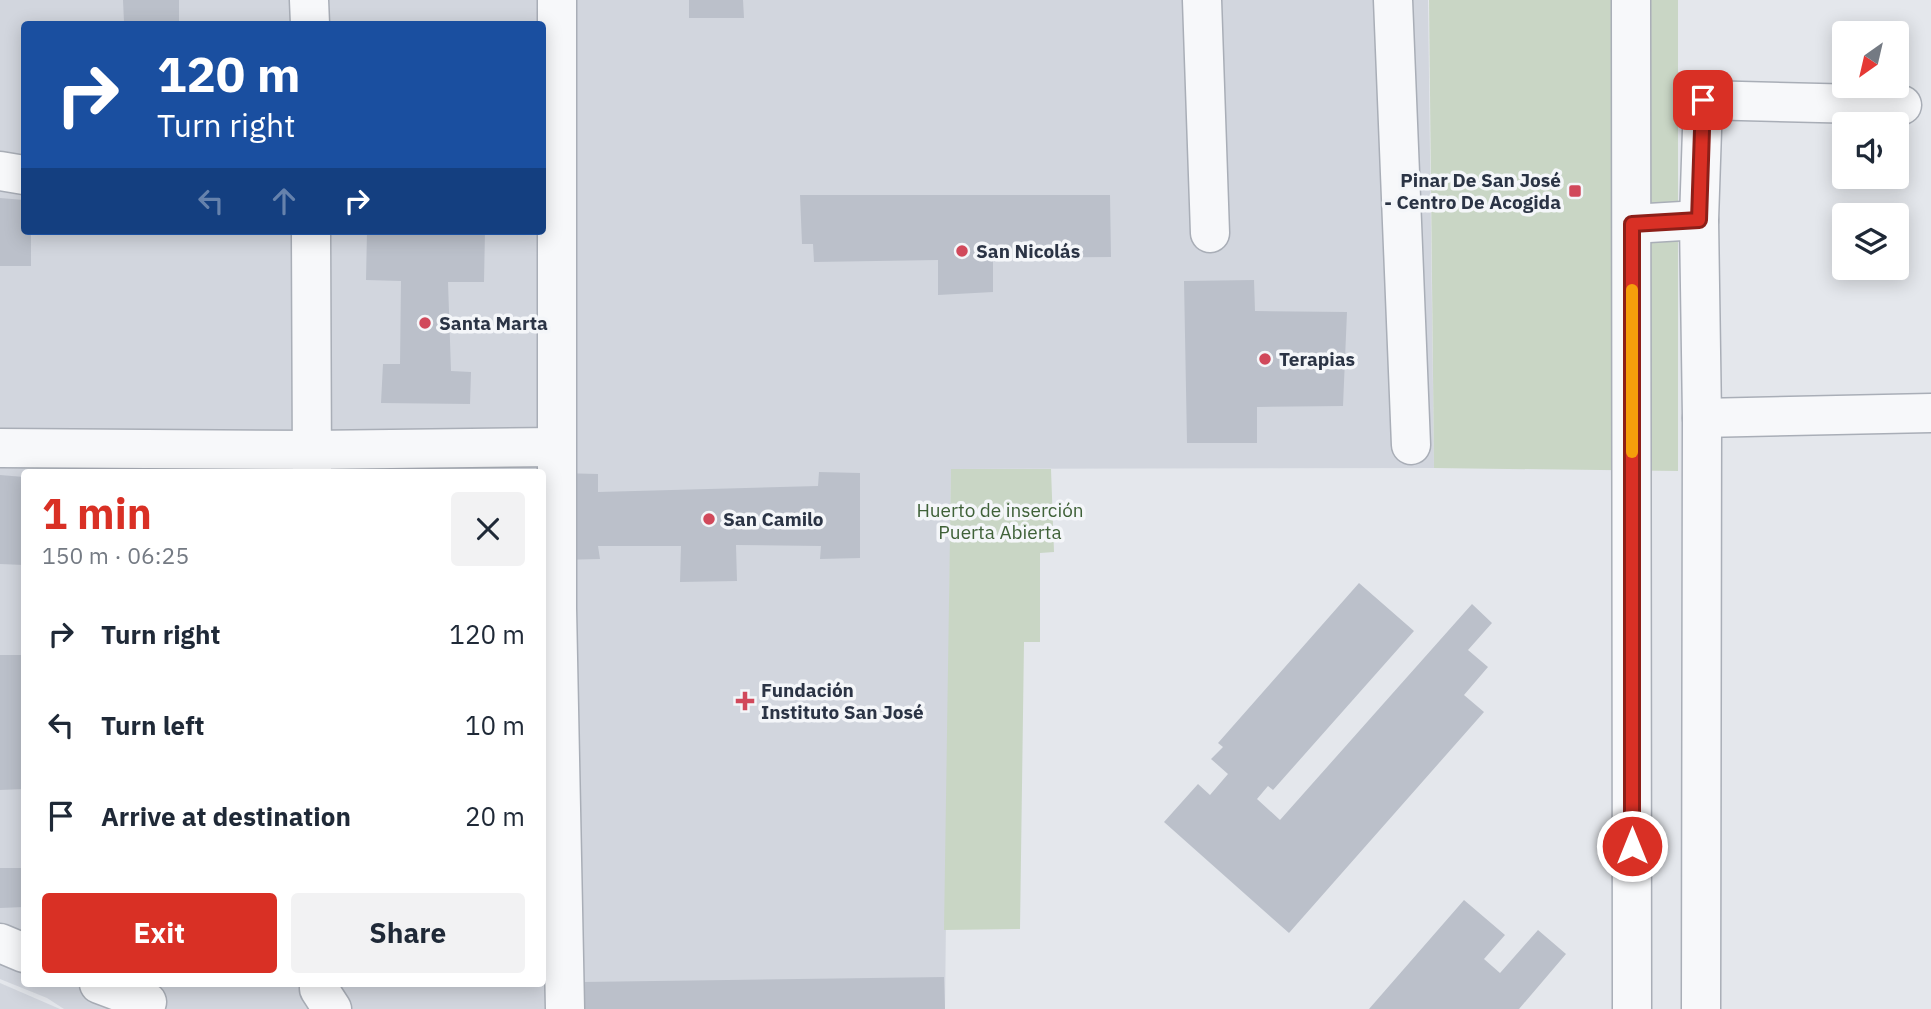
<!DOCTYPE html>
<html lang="en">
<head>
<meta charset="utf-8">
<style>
  body { margin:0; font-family:"IBM Plex Sans",sans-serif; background:#f2f2f3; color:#1f2937; height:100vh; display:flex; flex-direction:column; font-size:26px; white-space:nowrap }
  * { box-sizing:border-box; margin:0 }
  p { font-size:23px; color:#747a83 }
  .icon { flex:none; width:38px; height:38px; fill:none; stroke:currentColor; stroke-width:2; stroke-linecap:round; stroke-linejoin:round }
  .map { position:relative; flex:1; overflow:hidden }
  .details { position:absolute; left:21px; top:469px; width:525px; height:518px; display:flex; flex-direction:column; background:#fff; border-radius:7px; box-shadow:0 4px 18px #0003 }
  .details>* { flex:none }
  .guide { position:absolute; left:21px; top:21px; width:525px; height:214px; border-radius:7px; box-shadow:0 4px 18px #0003; background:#1a4fa0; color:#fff; overflow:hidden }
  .needle { width:46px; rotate:214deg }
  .tools { position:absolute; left:1832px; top:21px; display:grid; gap:14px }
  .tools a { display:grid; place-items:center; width:77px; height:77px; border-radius:7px; background:#fff; box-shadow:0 4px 18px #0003; font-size:35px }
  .pin { position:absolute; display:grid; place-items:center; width:60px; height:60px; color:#fff; margin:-30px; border-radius:14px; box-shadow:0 4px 10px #0006 }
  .me { position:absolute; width:77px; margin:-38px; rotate:0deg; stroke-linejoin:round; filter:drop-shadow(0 0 5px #0008) }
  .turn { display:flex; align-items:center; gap:24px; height:147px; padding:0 21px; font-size:32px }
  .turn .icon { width:91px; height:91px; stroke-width:2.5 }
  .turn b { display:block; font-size:49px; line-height:60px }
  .lanes { display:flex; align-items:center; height:66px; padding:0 21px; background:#0003; justify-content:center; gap:35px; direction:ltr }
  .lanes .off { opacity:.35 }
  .round { display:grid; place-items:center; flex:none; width:74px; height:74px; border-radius:7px; background:#f2f2f3 }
  .headline { display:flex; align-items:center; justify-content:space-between; height:119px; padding:0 21px }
  h1 { font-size:42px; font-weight:800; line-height:52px; color:#d93025 }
  .cta { display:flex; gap:14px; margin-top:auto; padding:14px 21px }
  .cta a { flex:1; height:80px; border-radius:7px; background:#d93025; color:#fff; font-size:28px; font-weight:800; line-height:80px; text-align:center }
  .cta a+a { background:#f2f2f3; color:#1f2937 }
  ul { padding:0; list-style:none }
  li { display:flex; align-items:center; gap:21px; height:91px; padding:0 21px }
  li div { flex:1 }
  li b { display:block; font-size:26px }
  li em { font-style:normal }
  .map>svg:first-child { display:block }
</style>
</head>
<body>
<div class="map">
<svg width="1931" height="1009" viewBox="0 0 1931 1009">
  <rect width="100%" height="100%" fill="#e4e7ec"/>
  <g fill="#d2d6de" fill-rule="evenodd">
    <path d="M0,0H1428L1434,468L951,469L945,1009H64L47,998L0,979ZM24,24H542V231H24ZM24,472H542V984H24Z"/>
    <path d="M0,983L60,1009H0Z"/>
  </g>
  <g fill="#c9d6c5">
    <path d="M1429,0H1678V471L1434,468Z"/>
    <path d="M951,469H1051L1054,552L1040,553V642H1024L1020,929L944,930Z"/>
  </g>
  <g fill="#bbc0ca">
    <path d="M123,0H179V22H124Z"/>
    <path d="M689,0H743L744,18H689Z"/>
    <path d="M800,195H1110L1111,257L993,258V292L938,295V260L814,262L813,244H802Z"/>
    <path d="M0,198L24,200V231H31V266H0Z"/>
    <path d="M367,231H485L484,282H448L451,371L471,372L470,404L381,403L383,364H400L401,281L366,280Z"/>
    <path d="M1254,280L1255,311L1347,312L1343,406L1257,407V443H1187L1184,281Z"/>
    <path d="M819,472L860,473V558L820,559L821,546L736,545L737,581L680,582L681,546H598L600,559L558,560L559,473L598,474V492L818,486Z"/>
    <path d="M0,475L24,477V565L0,564Z"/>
    <path d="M1359,583L1414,631L1273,790L1268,786L1257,799L1280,820L1472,604L1492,623L1468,650L1488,667L1464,695L1484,712L1289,933L1164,822L1198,784L1210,795L1228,774L1211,759L1223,747L1218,743Z"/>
    <path d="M0,655H24V789L0,790Z"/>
    <path d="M0,868H24V907L0,908Z"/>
    <path d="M1464,900L1505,935L1484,959L1500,973L1538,930L1566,954L1519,1009H1369Z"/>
    <path d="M944,977L945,1009H582V982Z"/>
  </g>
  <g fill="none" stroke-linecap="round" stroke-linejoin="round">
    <g stroke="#a9aeb7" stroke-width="41">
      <g id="minor">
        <path d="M309,0L310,24"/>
        <path d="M557,0V608L565,1009"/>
        <path d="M1202,0L1210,233"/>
        <path d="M1393,0L1411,445"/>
        <path d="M1631,0L1632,1009"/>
        <path d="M0,171L24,175"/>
        <path d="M1632,224L1699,220"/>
        <path d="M311,231L312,472"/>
        <path d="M1702,418L1931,413"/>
        <path d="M0,448L312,450L556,447"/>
        <path d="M0,943L24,953"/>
        <path d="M99,984L147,1002"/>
        <path d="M319,984V989L332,1009"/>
        <path d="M1701,1009L1702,418L1699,220L1703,100L1902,105"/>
      </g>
    </g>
    <use href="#minor" stroke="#f7f8fa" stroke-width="38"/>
  </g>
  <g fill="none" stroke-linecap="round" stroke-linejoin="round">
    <g stroke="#8d1f18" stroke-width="18">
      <path id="route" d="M1632,846V224L1699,220L1703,100"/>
    </g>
    <use href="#route" stroke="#d93025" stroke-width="12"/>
    <path stroke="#f59e0b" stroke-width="12" d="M1632,290V452"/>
  </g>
  <g fill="#d1495b" stroke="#f4f6f9" stroke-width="2.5">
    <rect x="1568" y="184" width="14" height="14" rx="3.5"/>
    <circle cx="962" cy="251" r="7"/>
    <circle cx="425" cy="323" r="7"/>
    <circle cx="1265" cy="359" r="7"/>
    <circle cx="709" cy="519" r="7"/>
    <path d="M741.5 690.5h7v7h7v7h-7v7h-7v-7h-7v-7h7z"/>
  </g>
  <g text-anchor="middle" stroke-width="7" stroke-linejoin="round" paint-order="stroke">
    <g font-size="19" font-weight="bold" fill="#2b3445" stroke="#f4f6f9" text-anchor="start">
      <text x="1561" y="187" text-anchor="end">Pinar De San José<tspan x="1561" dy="22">- Centro De Acogida</tspan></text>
      <text x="976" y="258">San Nicolás</text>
      <text x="439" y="330">Santa Marta</text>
      <text x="1279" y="366">Terapias</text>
      <text x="723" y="526">San Camilo</text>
      <text x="761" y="697">Fundación<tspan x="761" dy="22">Instituto San José</tspan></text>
    </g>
    <g font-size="19" fill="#3f6138" stroke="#f4f6f9">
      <text x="1000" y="517">Huerto de inserción<tspan x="1000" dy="22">Puerta Abierta</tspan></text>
    </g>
  </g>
</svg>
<div class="tools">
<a><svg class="needle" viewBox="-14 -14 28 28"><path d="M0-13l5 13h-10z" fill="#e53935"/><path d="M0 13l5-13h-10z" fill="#747a83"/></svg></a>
<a><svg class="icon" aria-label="sound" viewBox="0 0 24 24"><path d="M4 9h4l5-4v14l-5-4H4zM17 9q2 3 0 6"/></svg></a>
<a><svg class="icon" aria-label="layers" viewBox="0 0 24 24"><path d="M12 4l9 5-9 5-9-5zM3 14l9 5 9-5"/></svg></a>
</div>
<div class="pin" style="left:1703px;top:100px;background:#d93025"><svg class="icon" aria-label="arrive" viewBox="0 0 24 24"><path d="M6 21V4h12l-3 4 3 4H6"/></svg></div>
<svg class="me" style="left:1632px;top:846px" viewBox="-20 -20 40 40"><circle r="17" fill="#d93025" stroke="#fff" stroke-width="3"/><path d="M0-11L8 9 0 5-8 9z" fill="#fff"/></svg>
<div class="guide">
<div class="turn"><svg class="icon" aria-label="right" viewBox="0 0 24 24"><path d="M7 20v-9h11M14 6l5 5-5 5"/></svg><div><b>120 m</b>Turn right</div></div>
<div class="lanes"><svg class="icon off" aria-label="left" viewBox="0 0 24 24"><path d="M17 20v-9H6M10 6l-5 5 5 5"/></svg><svg class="icon off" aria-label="ahead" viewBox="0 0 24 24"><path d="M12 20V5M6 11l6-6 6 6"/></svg><svg class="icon" aria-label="right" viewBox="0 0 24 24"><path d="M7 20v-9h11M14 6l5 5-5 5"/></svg></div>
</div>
<section class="details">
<div class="headline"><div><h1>1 min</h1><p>150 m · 06:25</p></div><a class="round"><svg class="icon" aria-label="close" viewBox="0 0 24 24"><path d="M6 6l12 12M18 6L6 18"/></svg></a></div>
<ul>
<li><svg class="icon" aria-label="right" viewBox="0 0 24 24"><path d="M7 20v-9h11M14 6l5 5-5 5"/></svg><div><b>Turn right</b></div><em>120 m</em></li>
<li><svg class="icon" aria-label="left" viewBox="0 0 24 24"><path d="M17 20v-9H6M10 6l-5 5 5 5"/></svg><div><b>Turn left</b></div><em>10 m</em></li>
<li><svg class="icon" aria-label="arrive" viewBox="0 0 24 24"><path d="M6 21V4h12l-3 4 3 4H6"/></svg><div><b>Arrive at destination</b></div><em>20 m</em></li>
</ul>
<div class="cta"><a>Exit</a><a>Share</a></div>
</section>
</div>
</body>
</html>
